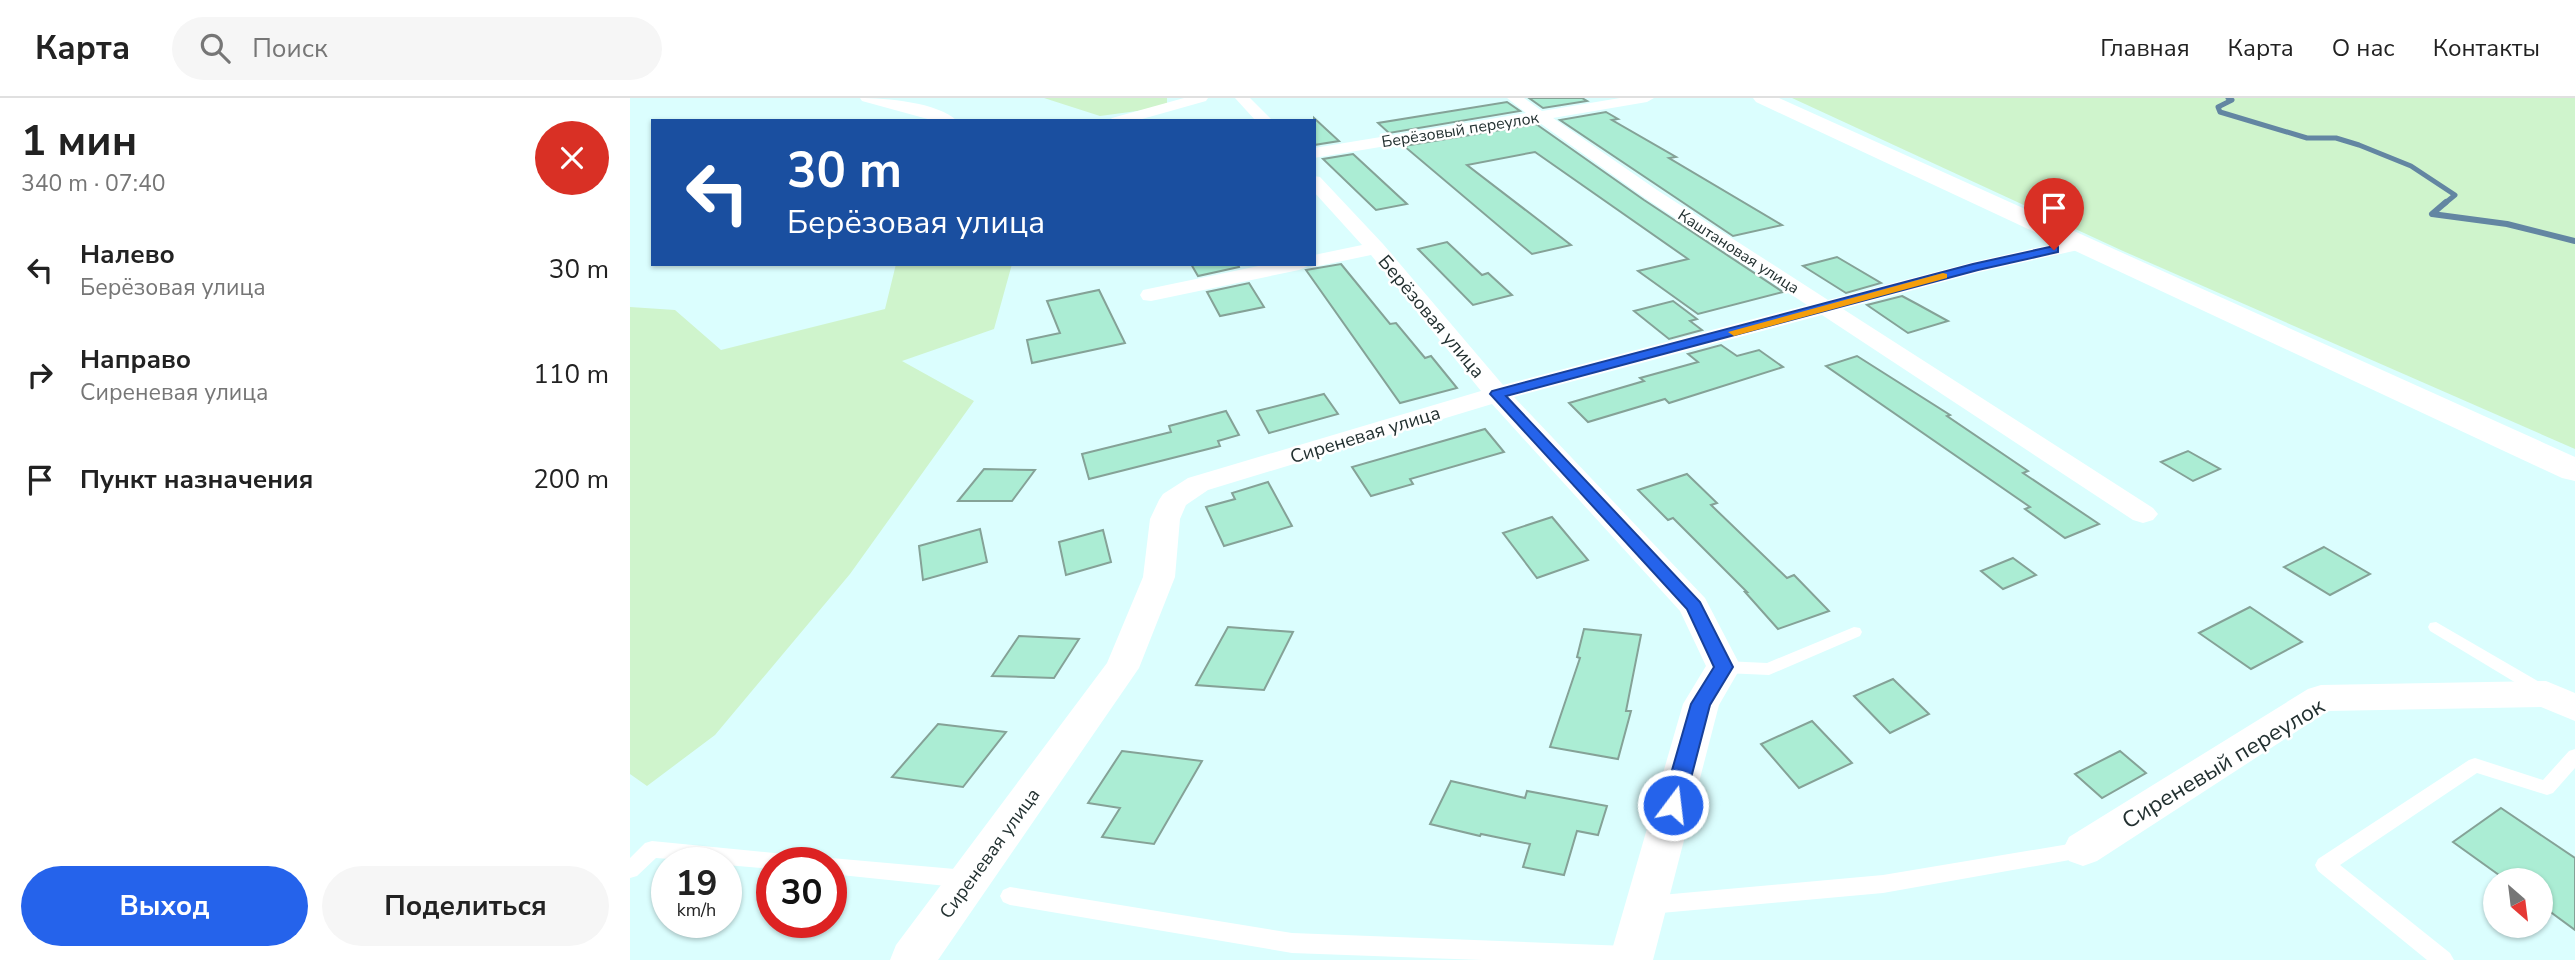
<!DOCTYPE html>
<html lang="ru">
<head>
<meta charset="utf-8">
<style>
  body { margin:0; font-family:"Nunito Sans",sans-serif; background:#f6f6f6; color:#222; height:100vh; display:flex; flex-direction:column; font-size:26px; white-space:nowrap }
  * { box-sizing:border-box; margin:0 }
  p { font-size:23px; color:#767676 }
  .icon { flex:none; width:38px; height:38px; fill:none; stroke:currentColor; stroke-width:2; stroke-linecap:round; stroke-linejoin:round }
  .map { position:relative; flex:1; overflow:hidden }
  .details { display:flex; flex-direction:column; background:#fff; width:630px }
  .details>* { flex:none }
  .hud { position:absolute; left:21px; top:21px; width:665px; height:147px; border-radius:0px; box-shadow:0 2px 5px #0004; background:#1a4fa0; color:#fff; overflow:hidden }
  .needle { width:46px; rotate:152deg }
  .controls { position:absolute; left:1853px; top:770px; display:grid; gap:14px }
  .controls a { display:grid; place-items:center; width:70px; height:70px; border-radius:50%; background:#fff; box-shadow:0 2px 5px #0004; font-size:35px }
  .speed { position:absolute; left:21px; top:749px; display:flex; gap:14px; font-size:35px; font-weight:700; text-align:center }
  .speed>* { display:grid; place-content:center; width:91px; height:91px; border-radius:50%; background:#fff; box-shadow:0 2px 5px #0004; line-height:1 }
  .speed small { font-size:18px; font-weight:400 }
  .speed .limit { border:10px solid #d22; background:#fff; color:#111 }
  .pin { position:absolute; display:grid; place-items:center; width:60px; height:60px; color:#fff; margin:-72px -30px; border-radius:50% 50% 50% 0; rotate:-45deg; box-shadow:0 0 7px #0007 }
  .pin .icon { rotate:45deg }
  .me { position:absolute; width:77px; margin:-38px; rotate:15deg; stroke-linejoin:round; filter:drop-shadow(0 0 5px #0008) }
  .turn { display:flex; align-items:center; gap:24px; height:147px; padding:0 21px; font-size:32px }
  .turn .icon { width:91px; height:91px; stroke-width:2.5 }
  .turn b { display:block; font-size:49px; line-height:60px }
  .round { display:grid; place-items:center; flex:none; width:74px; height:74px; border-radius:37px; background:#f6f6f6 }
  .head { display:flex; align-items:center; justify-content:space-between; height:119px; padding:0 21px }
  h1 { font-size:42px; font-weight:700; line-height:52px }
  .button { display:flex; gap:14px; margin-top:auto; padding:14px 21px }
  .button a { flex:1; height:80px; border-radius:42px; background:#2563eb; color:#fff; font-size:28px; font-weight:700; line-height:80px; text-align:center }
  .button a+a { background:#f6f6f6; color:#222 }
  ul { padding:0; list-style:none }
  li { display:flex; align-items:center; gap:21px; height:105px; padding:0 21px }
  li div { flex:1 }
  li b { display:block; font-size:26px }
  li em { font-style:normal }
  header { display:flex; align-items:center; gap:42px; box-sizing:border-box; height:98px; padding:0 35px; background:#fff; border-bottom:2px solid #e0e0e0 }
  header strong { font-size:33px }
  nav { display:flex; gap:38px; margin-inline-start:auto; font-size:24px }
  .search { width:490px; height:63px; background:#f6f6f6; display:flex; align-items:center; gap:18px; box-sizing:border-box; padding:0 24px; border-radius:38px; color:#767676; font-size:26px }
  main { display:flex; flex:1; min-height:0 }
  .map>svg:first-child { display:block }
</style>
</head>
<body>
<header>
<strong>Карта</strong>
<div class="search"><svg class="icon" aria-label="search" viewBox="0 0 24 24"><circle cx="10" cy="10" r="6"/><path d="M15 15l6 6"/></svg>Поиск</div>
<nav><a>Главная</a><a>Карта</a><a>О нас</a><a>Контакты</a></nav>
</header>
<main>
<section class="details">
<div class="head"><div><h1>1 мин</h1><p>340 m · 07:40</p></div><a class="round" style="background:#d93025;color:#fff"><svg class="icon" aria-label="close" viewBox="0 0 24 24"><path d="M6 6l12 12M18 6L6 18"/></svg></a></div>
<ul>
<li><svg class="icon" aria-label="left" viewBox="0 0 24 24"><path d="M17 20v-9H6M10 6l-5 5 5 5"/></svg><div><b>Налево</b><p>Берёзовая улица</p></div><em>30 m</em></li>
<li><svg class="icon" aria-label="right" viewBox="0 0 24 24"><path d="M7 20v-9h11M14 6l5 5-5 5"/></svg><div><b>Направо</b><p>Сиреневая улица</p></div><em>110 m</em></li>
<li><svg class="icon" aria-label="arrive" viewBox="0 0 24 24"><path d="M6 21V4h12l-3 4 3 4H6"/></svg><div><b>Пункт назначения</b></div><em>200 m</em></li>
</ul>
<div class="button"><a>Выход</a><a>Поделиться</a></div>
</section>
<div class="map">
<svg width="1945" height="862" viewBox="0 0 1945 862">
  <rect width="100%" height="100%" fill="#dbfefe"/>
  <g fill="#cff4cc">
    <path d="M414,0H537V9L470,18Z"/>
    <path d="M1162,0H1945V351L1493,153Z"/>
    <path d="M266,166H382L364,231L272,263L344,303L220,476L85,637L17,688L0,676V209L45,212L91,252L255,211Z"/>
  </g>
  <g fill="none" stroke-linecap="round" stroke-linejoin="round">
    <path stroke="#6386a2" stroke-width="5" d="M1598,0L1602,2L1588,9L1590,14L1677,40H1706L1729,47L1781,68L1825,97L1814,106"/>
    <path stroke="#6386a2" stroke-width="6" d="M1816,104L1802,116L1877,126L1945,143"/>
  </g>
  <g fill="#abedd4" stroke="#85a297" stroke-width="2">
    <path d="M899,0H952L957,3L913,10Z"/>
    <path d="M877,4L890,13L759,35L748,25Z"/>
    <path d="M976,14L988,21L982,22L1046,59L1039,60L1152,127L1103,138L930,22Z"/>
    <path d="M684,20L709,43L684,47Z"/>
    <path d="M906,26L1014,102L1153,194L1068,216L1008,173L1058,161L905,54L837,67L941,147L902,156L774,48Z"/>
    <path d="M723,56L777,106L746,112L693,61Z"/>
    <path d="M817,144L852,177L858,175L882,197L843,207L788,151Z"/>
    <path d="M1207,159L1251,185L1216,195L1173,168Z"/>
    <path d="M561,166H608L609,169L568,178Z"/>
    <path d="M711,166L760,226L766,225L795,260L801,258L827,290L770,305L676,172Z"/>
    <path d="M619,185L634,209L590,218L577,194Z"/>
    <path d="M469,192L495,245L402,265L397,242L430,235L417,203Z"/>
    <path d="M1272,198L1287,206L1318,223L1278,235L1237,207Z"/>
    <path d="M1043,203L1067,221L1060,223L1072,232L1039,241L1004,213Z"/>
    <path d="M1091,247L1107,258L1129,252L1153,269L1039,305L1035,301L958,324L939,305L1014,283L1010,280L1068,264L1058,256Z"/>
    <path d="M1227,258L1320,317L1317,318L1398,373L1393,375L1469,426L1435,440L1395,411L1400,409L1196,268Z"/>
    <path d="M694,296L708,316L639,335L627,313Z"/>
    <path d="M596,313L609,337L588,343L590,348L459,381L452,356L541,334L539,328Z"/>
    <path d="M855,331L874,354L780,381L783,386L741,398L722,369Z"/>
    <path d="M1558,353L1590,371L1563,383L1531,364Z"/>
    <path d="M354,371L405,372L382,403H328Z"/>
    <path d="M1057,376L1087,405L1081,407L1157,480L1164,477L1199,513L1148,531L1115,494H1117L1043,420L1038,422L1008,392Z"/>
    <path d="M638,384L662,428L594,448L576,409L605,401L602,395Z"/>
    <path d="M922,419L958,462L907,480L873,435Z"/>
    <path d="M350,431L357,464L293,482L289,448Z"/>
    <path d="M473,432L481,464L436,477L429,444Z"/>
    <path d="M1694,449L1740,476L1700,497L1654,469Z"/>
    <path d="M1383,460L1406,477L1373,491L1351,473Z"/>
    <path d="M1620,509L1672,544L1621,571L1569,535Z"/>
    <path d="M598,529L663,534L634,592L566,587Z"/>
    <path d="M954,531L1011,537L996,613H1001L988,661L920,649L950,560L947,559Z"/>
    <path d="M389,538L449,541L424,580L362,578Z"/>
    <path d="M1263,581L1299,616L1260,635L1224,598Z"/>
    <path d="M1182,623L1222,665L1169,690L1131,646Z"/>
    <path d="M308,626L376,634L333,689L262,679Z"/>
    <path d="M492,653L572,663L524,746L472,739L490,710L458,705Z"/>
    <path d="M1490,653L1516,675L1472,700L1445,676Z"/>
    <path d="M821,683L895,700L897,693L977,708L968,737L947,733L934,777L893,769L900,746L851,736L850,738L800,726Z"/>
    <path d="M1871,710L1945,760V832L1911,807V782H1876L1823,744Z"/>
  </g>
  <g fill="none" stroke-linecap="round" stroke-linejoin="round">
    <g fill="#fff" fill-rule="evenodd">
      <path d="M1806,524L1918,589L1920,593L1918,597L1912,599L1906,597L1800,533L1798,529L1800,525Z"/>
      <path d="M1224,529L1230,530L1232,534L1230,538L1139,577L1094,575L1088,573L1086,569L1088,565L1094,563L1137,565Z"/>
      <path d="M1945,651V670L1923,695L1917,697L1847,675L1710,767L1820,855L1824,862H1797L1688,773L1685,767L1688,761L1839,662L1845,660L1913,682L1939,653Z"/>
      <path d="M22,743L164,757L171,759L174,765H142V771L96,767V765L26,760L7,778L0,780V760L15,745Z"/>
      <path d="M1451,744L1458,746L1461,752L1458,758L1451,760L1253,795L1020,816L1013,813L1010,807L1013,801L1020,798L1253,777Z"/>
      <path d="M201,760L336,772L343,775L346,781L343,787L336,790L201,776V765H193Z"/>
      <path d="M380,789L662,835L997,848L1004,851L1008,858L1006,862H852L662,855L380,807L373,804L370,798L373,792Z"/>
    </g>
    <g fill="#fff" fill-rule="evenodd">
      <path d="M230,0C255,0 308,4 327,23H305L232,3Z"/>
      <path d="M554,0H578L576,3L505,23H479L482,20Z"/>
      <path d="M605,0H620L643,23H626Z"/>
      <path d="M877,0H894L912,13L990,0H1024L1017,4L923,20L1027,92L1198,202L1347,163L1450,140L1457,142L1460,146L1457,150L1350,174L1213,211L1523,410L1528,416L1523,422L1513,425L1503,422L1192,217L884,299L1075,500L1111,569L1089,607L1023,862H979L1053,606L1076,568L1050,513L862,306L578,392L556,407L550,421L545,479L509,570L308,862H260L266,847L477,565L513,479L520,421L529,402L533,396L558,380L851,293L741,157L684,169L678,168L669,172L521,203L513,202L510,197L513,192L638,166H684V157L732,147L684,94V78L690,79L753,146L873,287L1177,207L1015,100L907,23L684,60V50L896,15Z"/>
      <path d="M1916,583L1945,595V623L1911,609L1698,613L1467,763L1453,768L1439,763L1433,751L1439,739L1678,591L1691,587Z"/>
    </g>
    <path fill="#fff" fill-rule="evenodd" d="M1123,0H1149L1945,359V383L1932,380L1126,4Z"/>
  </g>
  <path fill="#2563eb" stroke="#184099" stroke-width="2" d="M1424,148L1428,149V154L1348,172L876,298L1070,504L1103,569L1080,607L1054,707L1050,713L1043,715L1036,713L1032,707L1061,606L1084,569L1057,511L860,296L862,293L1343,166Z"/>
  <path fill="#f59e0b" d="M1313,175L1317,176V180L1104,238L1098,234Z"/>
  <g text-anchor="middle" stroke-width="5" stroke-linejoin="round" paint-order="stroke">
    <g font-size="16" fill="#233131" stroke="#fff">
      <text transform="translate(830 31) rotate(-9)" y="6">Берёзовый переулок</text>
      <text transform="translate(1109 153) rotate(33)" y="6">Каштановая улица</text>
    </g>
    <g font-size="19" fill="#233131" stroke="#fff">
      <text transform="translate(802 218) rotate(50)" y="7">Берёзовая улица</text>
      <text transform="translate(735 336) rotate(-17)" y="7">Сиреневая улица</text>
      <text transform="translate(359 755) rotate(-54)" y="7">Сиреневая улица</text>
    </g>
    <g font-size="23" fill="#233131" stroke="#fff">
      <text transform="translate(1593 665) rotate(-31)" y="8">Сиреневый переулок</text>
    </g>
  </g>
</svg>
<div class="controls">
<a><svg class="needle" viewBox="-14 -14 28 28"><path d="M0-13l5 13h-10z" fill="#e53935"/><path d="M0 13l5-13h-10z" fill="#767676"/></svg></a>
</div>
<div class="speed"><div>19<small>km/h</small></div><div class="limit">30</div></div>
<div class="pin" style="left:1424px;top:152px;background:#d93025"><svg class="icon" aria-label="arrive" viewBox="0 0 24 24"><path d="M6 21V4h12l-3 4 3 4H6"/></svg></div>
<svg class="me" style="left:1043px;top:707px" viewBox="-20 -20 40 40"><circle r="17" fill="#2563eb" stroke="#fff" stroke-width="3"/><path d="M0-11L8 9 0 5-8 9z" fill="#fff"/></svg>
<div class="hud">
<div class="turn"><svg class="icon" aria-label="left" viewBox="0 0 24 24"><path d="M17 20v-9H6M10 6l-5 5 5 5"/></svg><div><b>30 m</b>Берёзовая улица</div></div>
</div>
</div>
</main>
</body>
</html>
